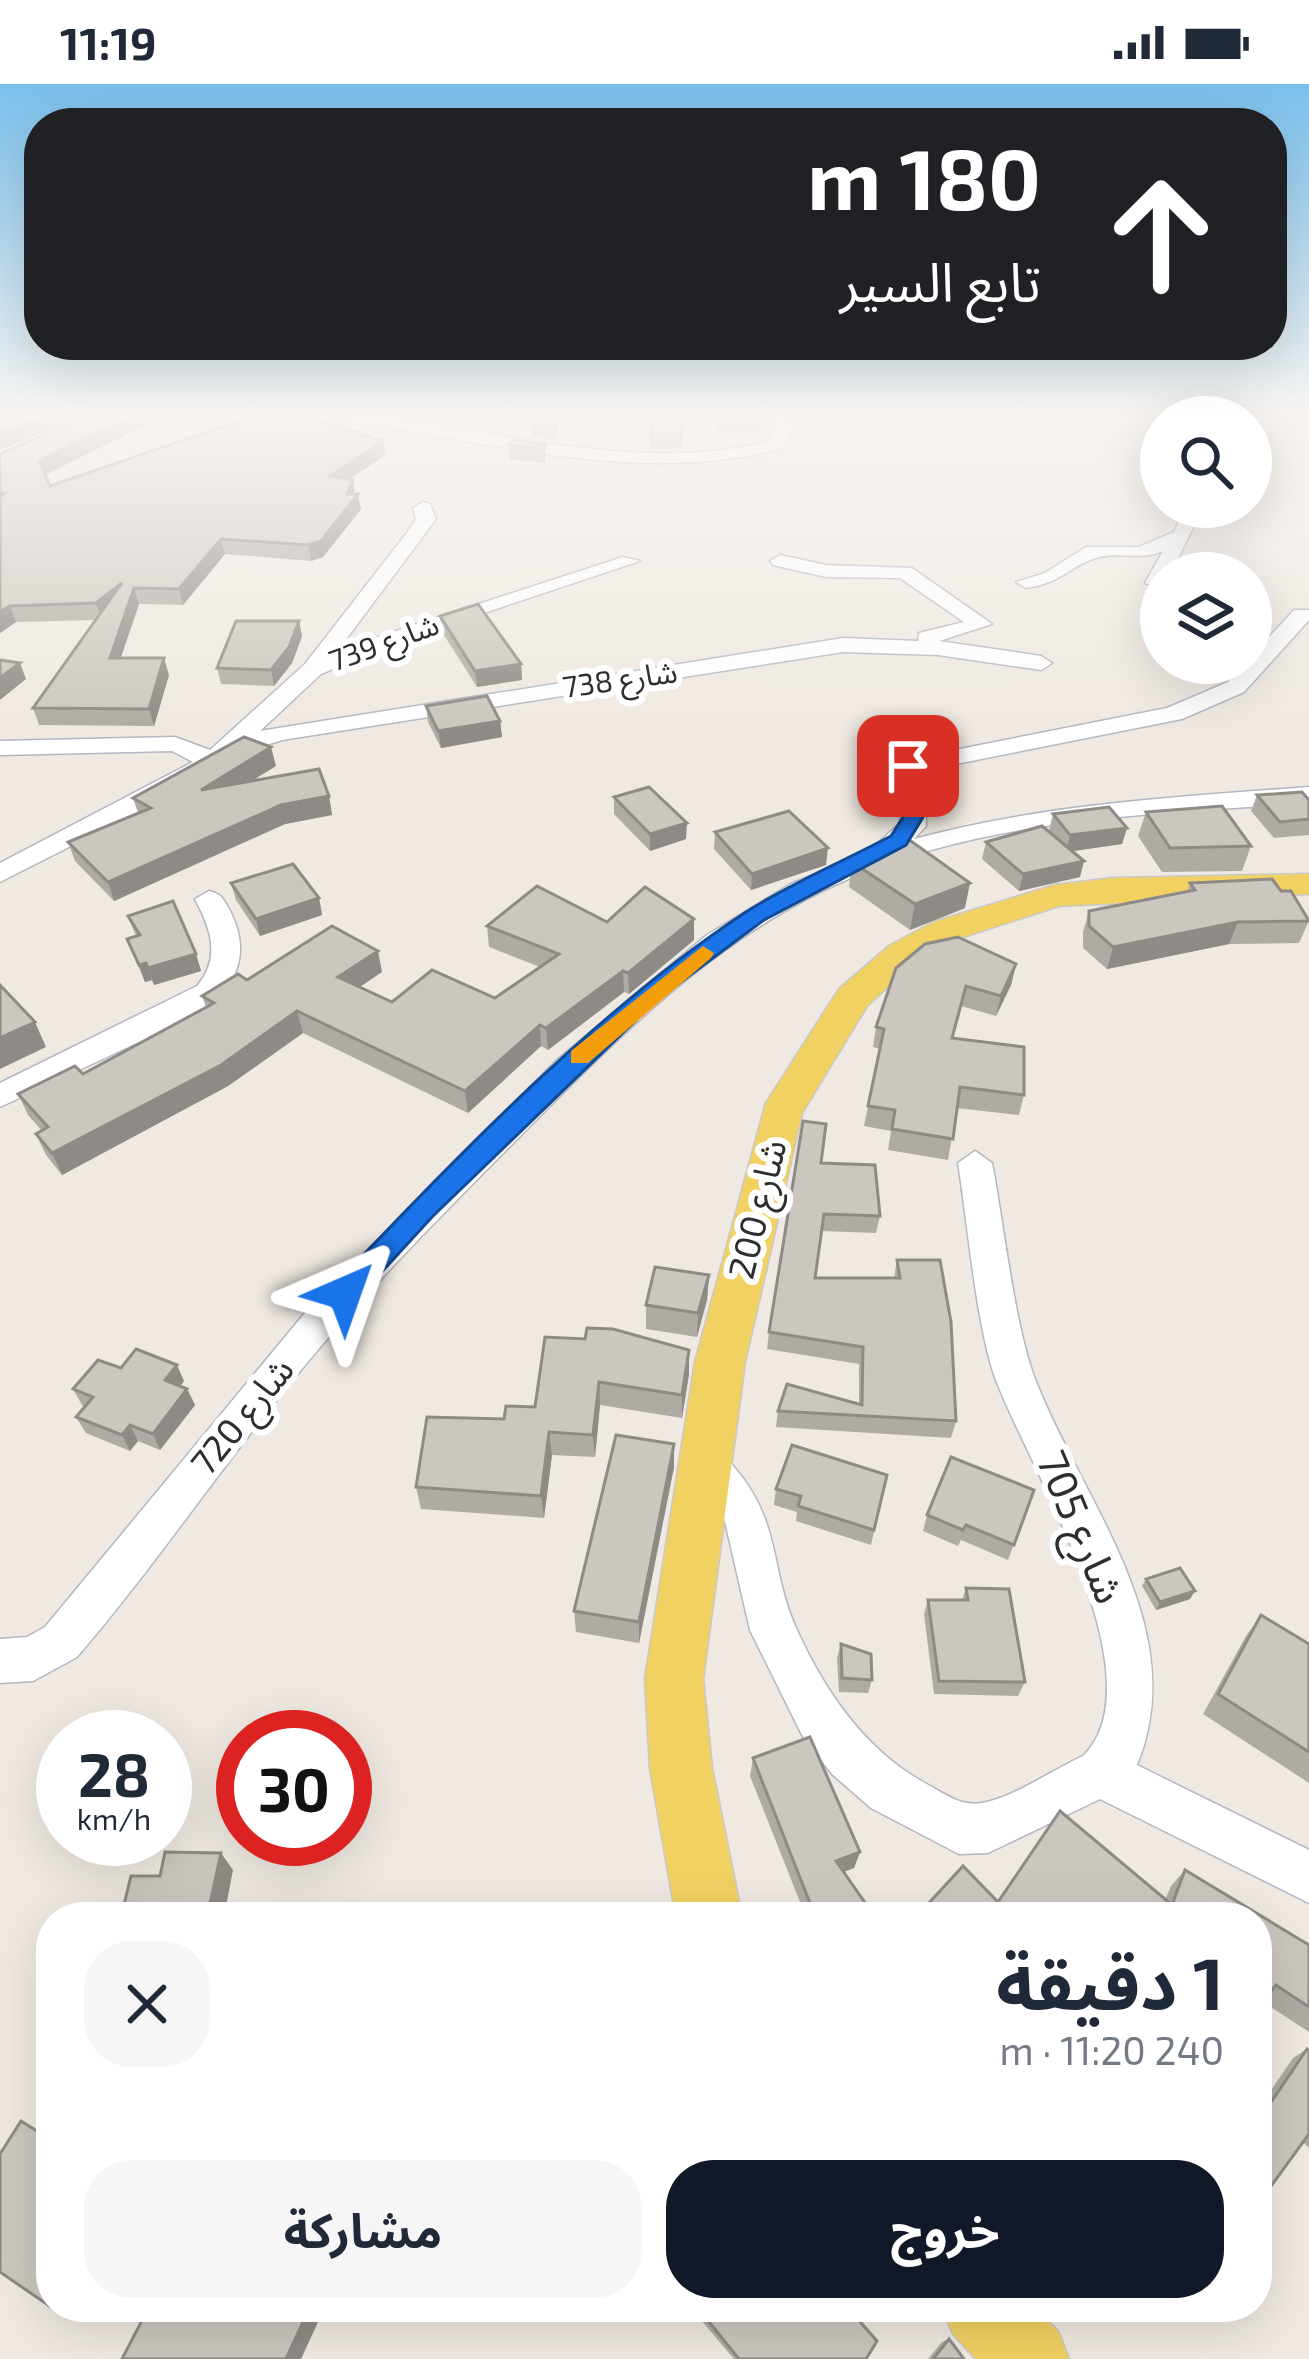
<!DOCTYPE html>
<html lang="ar">
<head>
<meta charset="utf-8">
<style>
  body { margin:0; font-family:"Exo 2","Noto Sans Arabic",sans-serif; background:#f6f6f7; color:#1f2937; direction:rtl; height:100vh; display:flex; flex-direction:column; font-size:45px; white-space:nowrap }
  * { box-sizing:border-box; margin:0 }
  p { font-size:39px; color:#747a83 }
  .icon { flex:none; width:66px; height:66px; fill:none; stroke:currentColor; stroke-width:2; stroke-linecap:round; stroke-linejoin:round }
  .map { position:relative; flex:1; overflow:hidden; direction:ltr }
  .details { position:absolute; left:36px; top:1818px; width:1236px; height:420px; display:flex; flex-direction:column; background:#fff; border-radius:48px; box-shadow:0 12px 48px #0002; direction:rtl }
  .details>* { flex:none }
  .top-card { position:absolute; left:24px; top:24px; width:1263px; height:252px; border-radius:48px; box-shadow:0 12px 48px #0002; direction:rtl; background:#202124; color:#fff; overflow:hidden }
  .tools { position:absolute; left:1140px; top:312px; display:grid; gap:24px }
  .tools a { display:grid; place-items:center; width:132px; height:132px; border-radius:50%; background:#fff; box-shadow:0 12px 48px #0002; font-size:60px }
  .speed { position:absolute; left:36px; top:1626px; display:flex; gap:24px; font-size:60px; font-weight:700; text-align:center }
  .speed>* { display:grid; place-content:center; width:156px; height:156px; border-radius:50%; background:#fff; box-shadow:0 12px 48px #0002; line-height:1 }
  .speed small { font-size:30px; font-weight:400 }
  .speed .limit { border:18px solid #d22; background:#fff; color:#111 }
  .pin { position:absolute; display:grid; place-items:center; width:102px; height:102px; color:#fff; margin:-51px; border-radius:24px; box-shadow:0 6px 18px #0006 }
  .me { position:absolute; width:132px; margin:-66px; rotate:43deg; stroke-linejoin:round; filter:drop-shadow(0 0 9px #0008) }
  .turn { display:flex; align-items:center; gap:42px; height:252px; padding:0 48px; font-size:54px }
  .turn .icon { width:156px; height:156px; stroke-width:2.5 }
  .turn b { display:block; font-size:84px; line-height:102px }
  .round { display:grid; place-items:center; flex:none; width:126px; height:126px; border-radius:48px; background:#f6f6f7 }
  .head { display:flex; align-items:center; justify-content:space-between; height:204px; padding:0 48px }
  h1 { font-size:72px; font-weight:700; line-height:90px }
  .action { display:flex; gap:24px; margin-top:auto; padding:24px 48px }
  .action a { flex:1; height:138px; border-radius:48px; background:#111827; color:#fff; font-size:48px; font-weight:700; line-height:138px; text-align:center }
  .action a+a { background:#f6f6f7; color:#1f2937 }
  .status { display:flex; justify-content:space-between; align-items:center; height:84px; padding:0 60px; background:#fff; direction:ltr }
  .status svg { height:33px; fill:currentColor }
  .map>svg:first-child { display:block }
</style>
</head>
<body>
<div class="status"><b>11:19</b><svg viewBox="0 0 49 12"><path d="M0 12V9h3v3zM5 12V6h3v6zM10 12V3h3v9zM15 12V0h3v12zM26 1h20v11H26zM47 4h2v5h-2z"/></svg></div>
<div class="map">
<svg width="1309" height="2275" viewBox="0 0 1309 2275">
  <rect width="100%" height="100%" fill="#efe9e1"/>
  <g fill="none" stroke-linecap="round" stroke-linejoin="round">
    <g stroke="#b4b7c1" stroke-width="3">
      <g id="minor">
        <path d="M324,328C363,326 402,336 442,342C547,359 665,385 770,357L775,344L764,328H780L793,344L783,364C664,397 533,369 414,348C387,343 346,342 324,328Z"/>
        <rect x="1202" y="328" width="16" height="5"/>
        <path d="M423,418L430,420L436,435L338,566L623,473L640,477L403,556L321,590L260,647L843,554L918,557L919,549L964,538L900,494L826,493L773,481L770,477L780,471L826,481L912,484L992,540L939,557L1041,572L1052,579L1041,586L938,571L843,568L282,656L239,670L197,698L0,798V779L193,678L172,667L0,671V657L175,653L210,666L305,580L406,450L416,435L413,424Z"/>
        <path d="M1185,423H1203L1171,489H1161V504L1145,499L1163,467C1140,477 1118,467 1096,474C1069,482 1062,499 1026,504L1016,498L1045,489L1086,463H1139L1174,448Z"/>
        <path d="M1294,526H1309V536L1244,608L1182,635L916,688L912,693L926,720V742L914,755C1043,720 1176,713 1309,703V719C1157,730 996,733 853,793C731,844 635,936 544,1028C461,1112 376,1195 301,1286C223,1380 156,1481 77,1573L33,1597L0,1599V1555L27,1553L45,1543L304,1230L556,977L707,851L791,800L867,769L900,739V720L886,692L899,677L1167,624L1228,598Z"/>
        <path d="M209,807C221,810 223,814 229,825C251,866 239,898 205,927L0,1023V999L197,902C221,874 211,845 195,815Z"/>
        <path d="M975,1067L992,1079C1004,1141 1014,1239 1035,1295C1082,1417 1193,1544 1137,1681L1309,1766V1819L1100,1715L988,1769L959,1770L871,1724L832,1690L802,1651L750,1546L724,1433L683,1377L689,1364C712,1356 720,1366 734,1383C782,1439 769,1483 796,1544C824,1606 863,1664 923,1698C942,1708 960,1723 982,1719C1015,1713 1052,1686 1083,1672C1161,1595 1027,1379 996,1296C976,1242 968,1140 958,1079Z"/>
      </g>
    </g>
    <g stroke="#c9c9c9" stroke-width="3">
      <g id="major">
        <path d="M1309,790V810L1059,822L960,854L915,878L867,922L802,1029L745,1278L703,1595L712,1684L742,1833H676L650,1684L645,1595L695,1278L766,1019L839,905L889,862L934,838L1055,801L1113,794Z"/>
        <path d="M941,2223H1034L1058,2247L1069,2275H976L953,2250Z"/>
      </g>
    </g>
    <use href="#minor" fill="#fff" fill-rule="evenodd"/>
    <use href="#major" fill="#f2d163" fill-rule="evenodd"/>
  </g>
  <g fill="#afaba4">
    <path d="M96,328H165L166,331L45,391L50,402L383,357L385,371L349,395L361,425L323,473L311,477L225,470L183,521L139,520L120,574L169,591L154,642L39,641L33,624L96,536L16,538L0,549V370Z"/>
    <path d="M511,328H564L554,356L532,352V340L543,329Z"/>
    <path d="M687,328L680,364L650,365V351Z"/>
    <path d="M708,328H753L761,334L760,347H716Z"/>
    <path d="M509,361H546L545,379L510,375Z"/>
    <path d="M440,532L521,580L522,596L477,603L442,548Z"/>
    <path d="M299,537L302,552L292,579L274,602L221,600L217,584Z"/>
    <path d="M1161,550V569L1155,567Z"/>
    <path d="M1193,579H1234L1220,588Z"/>
    <path d="M426,622L500,637L502,653L441,664L428,638Z"/>
    <path d="M276,682L251,697L329,712L332,731L285,740L114,817L75,777L68,758L138,729L133,714Z"/>
    <path d="M1257,711L1309,716V751L1274,754L1251,727Z"/>
    <path d="M614,713L686,755L650,767L614,730Z"/>
    <path d="M1146,728L1251,762L1242,787L1162,788L1138,752Z"/>
    <path d="M1053,730L1127,744L1122,760L1073,767L1080,793L1019,807L982,775L986,758L1052,750L1049,746Z"/>
    <path d="M715,748L826,781L751,806L714,765Z"/>
    <path d="M852,778L965,824L910,846L849,803Z"/>
    <path d="M231,799L319,814L322,831L260,852L236,816Z"/>
    <path d="M1190,799L1281,807L1309,837L1299,859L1229,860L1107,885L1083,864V848L1089,827L1187,808Z"/>
    <path d="M128,832L196,870L201,887L154,901L152,896L145,898L127,855L136,852Z"/>
    <path d="M607,838L694,856L629,910L624,908L548,966L541,962L468,1029L303,949L228,1002L62,1091L46,1071L36,1050L42,1047L28,1031L18,1010L83,990L206,923L202,912L247,896L382,888L359,903L392,918L495,914L540,883L489,863L487,842Z"/>
    <path d="M1016,880L1011,901L996,932L961,922L953,954L1024,1011L1019,1031L957,1024L948,1076L888,1066L891,1047L864,1042L880,965L873,963L876,943Z"/>
    <path d="M821,1079L880,1132L876,1149L822,1147L815,1194H894L897,1176L956,1337L951,1354L776,1343L778,1327L859,1320V1280L767,1265L769,1248Z"/>
    <path d="M709,1191L707,1216L697,1253L646,1245V1221Z"/>
    <path d="M689,1266V1290L682,1334L600,1321L595,1373L552,1371L544,1434L421,1425L416,1403L504,1335Z"/>
    <path d="M121,1284L184,1297L180,1302L187,1305L195,1321L160,1366L138,1357L130,1367L86,1349L76,1333L85,1323L82,1321L73,1305Z"/>
    <path d="M674,1383L639,1559L576,1548L574,1527Z"/>
    <path d="M887,1391L871,1461L796,1437L797,1428L774,1421L776,1405Z"/>
    <path d="M1034,1406L1008,1476L961,1456L958,1462L923,1447L927,1431Z"/>
    <path d="M1146,1495L1190,1515L1156,1526L1142,1502Z"/>
    <path d="M966,1504L1025,1598L1018,1612L934,1610L924,1530L928,1516H962Z"/>
    <path d="M1261,1531L1309,1560V1699L1203,1630L1246,1552Z"/>
    <path d="M841,1560L872,1596L868,1609L839,1608L837,1574Z"/>
    <path d="M753,1674L860,1768L854,1784L844,1788L875,1833H806L750,1692Z"/>
    <path d="M1185,1786L1309,1861V1948L1263,1918L1257,1923V1833L998,1818L1165,1816L1171,1802Z"/>
    <path d="M1307,1965L1309,1967V2064L1303,2058L1257,2121V2027L1293,1974Z"/>
    <path d="M697,2223L866,2275H734L695,2229Z"/>
    <path d="M1096,2223H1115L1114,2225L1105,2228Z"/>
    <path d="M1116,2223H1143L1141,2230L1131,2232Z"/>
    <path d="M949,2255L964,2275H928L942,2258Z"/>
  </g>
  <g fill="#8e8b86">
    <path d="M54,328L89,329L0,366V350Z"/>
    <path d="M140,328H165L166,331L44,391L39,377Z"/>
    <path d="M559,328H564L554,356L553,343Z"/>
    <path d="M685,328H687L680,364L681,351Z"/>
    <path d="M383,357L385,371L333,407L330,392Z"/>
    <path d="M353,396L355,411L358,410L361,425L323,473L311,477L308,461L347,410Z"/>
    <path d="M221,455L225,470L183,521L179,505Z"/>
    <path d="M122,499L101,535L96,519Z"/>
    <path d="M134,504L139,520L115,591L110,574Z"/>
    <path d="M10,522L16,538L0,549V528Z"/>
    <path d="M299,537L302,552L292,579L274,602L271,586Z"/>
    <path d="M1267,539L1262,554L1251,566V556Z"/>
    <path d="M164,574L169,591L154,642L149,625Z"/>
    <path d="M20,579L26,595L0,616V594Z"/>
    <path d="M1223,579H1234L1220,588Z"/>
    <path d="M521,580L522,596L477,603L475,587Z"/>
    <path d="M500,637L502,653L441,664L438,647Z"/>
    <path d="M271,663L276,682L206,725L201,706Z"/>
    <path d="M329,712L332,731L285,740L114,817L108,798L281,721Z"/>
    <path d="M687,739L686,755L650,767V750Z"/>
    <path d="M1127,744L1122,760L1066,768L1070,751Z"/>
    <path d="M828,764L826,781L751,806L752,790Z"/>
    <path d="M1084,777L1080,793L1019,807L1023,790Z"/>
    <path d="M970,799L965,824L910,846L915,820Z"/>
    <path d="M319,814L322,831L260,852L256,835Z"/>
    <path d="M694,835V856L629,910L628,889Z"/>
    <path d="M1238,838L1229,860L1107,885L1113,863Z"/>
    <path d="M378,867L382,888L342,915L338,893Z"/>
    <path d="M196,870L201,887L154,901L148,884Z"/>
    <path d="M146,879L152,896L145,898L139,881Z"/>
    <path d="M1016,880L1011,901L996,932L1001,912Z"/>
    <path d="M623,887L624,908L548,966L546,944Z"/>
    <path d="M297,927L303,949L228,1002L62,1091L52,1069Z"/>
    <path d="M35,938L46,963L0,985V954Z"/>
    <path d="M540,941L541,962L468,1029L465,1007Z"/>
    <path d="M709,1191L707,1216L697,1253L698,1229Z"/>
    <path d="M689,1266V1290L682,1334V1311Z"/>
    <path d="M177,1281L184,1297L172,1313L165,1296Z"/>
    <path d="M599,1298L600,1321L595,1373L593,1351Z"/>
    <path d="M187,1305L195,1321L160,1366L153,1350Z"/>
    <path d="M130,1341L138,1357L130,1367L122,1351Z"/>
    <path d="M549,1348L552,1371L544,1434L541,1412Z"/>
    <path d="M674,1360V1383L639,1559V1538Z"/>
    <path d="M1195,1507L1190,1515L1156,1526L1160,1518Z"/>
    <path d="M860,1768L854,1784L831,1793L836,1777Z"/>
    <path d="M221,1769L233,1786L224,1833H207Z"/>
    <path d="M67,2223H90L83,2236L63,2231Z"/>
    <path d="M310,2223H325L301,2275H286Z"/>
  </g>
  <g fill="#cbc7bf" stroke="#8e8b86" stroke-width="3">
    <path d="M0,328H54L0,350Z"/>
    <path d="M96,328H140L39,377L50,402L266,328H296L383,357L330,392L353,396L347,410H358L321,457L308,461L221,455L179,505L134,504L110,574H164L149,625L33,624L122,499L96,519L10,522L0,528V412L4,409H0V370Z"/>
    <path d="M544,328H559L553,343L532,340Z"/>
    <path d="M654,328H685L681,351H650Z"/>
    <path d="M714,328H753L761,334H717Z"/>
    <path d="M514,356L546,361L544,365L509,361Z"/>
    <path d="M478,520L521,580L475,587L440,532Z"/>
    <path d="M1251,533L1267,539L1251,556Z"/>
    <path d="M236,537H299L289,563L271,586L217,584Z"/>
    <path d="M0,576L20,579L0,594Z"/>
    <path d="M487,612L500,637L438,647L426,622Z"/>
    <path d="M244,653L271,663L201,706L319,685L329,712L281,721L108,798L68,758L151,724L133,714Z"/>
    <path d="M649,703L687,739L650,750L614,713Z"/>
    <path d="M1302,708L1309,716V735L1280,738L1257,711Z"/>
    <path d="M1222,722L1251,762L1170,764L1146,728Z"/>
    <path d="M1109,723L1127,744L1070,751L1053,730Z"/>
    <path d="M789,727L828,764L752,790L715,748Z"/>
    <path d="M1042,742L1084,777L1023,790L986,758Z"/>
    <path d="M908,755L970,799L915,820L852,778Z"/>
    <path d="M293,780L319,814L256,835L231,799Z"/>
    <path d="M1272,795L1281,807H1291L1309,837L1238,838L1113,863L1089,842V827L1195,806L1190,799Z"/>
    <path d="M537,802L607,838L645,803L694,835L628,889L623,887L546,944L540,941L465,1007L297,927L221,981L52,1069L36,1050L48,1043L18,1010L75,982L83,990L214,919L202,912L238,890L247,896L332,842L378,867L338,893L392,918L432,886L495,914L559,870L487,842Z"/>
    <path d="M173,817L196,870L148,884L146,879L139,881L127,855L140,851L128,832Z"/>
    <path d="M958,853L1016,880L1001,912L966,902L952,954L1024,963V1011L960,1003L953,1055L892,1045L895,1026L868,1022L884,945L876,943L896,884L925,860Z"/>
    <path d="M0,901L35,938L0,954Z"/>
    <path d="M803,1037L826,1040L821,1079L875,1081L880,1132L824,1130L815,1194H900L897,1176H940L951,1238L956,1337L778,1327L787,1300L862,1321L863,1263L769,1248Z"/>
    <path d="M655,1183L709,1191L698,1229L646,1221Z"/>
    <path d="M587,1244L613,1245L689,1266L682,1311L599,1298L593,1351L549,1348L541,1412L416,1403L427,1333L504,1335L506,1322L535,1323L545,1253L585,1255Z"/>
    <path d="M136,1265L177,1281L165,1296L187,1305L153,1350L130,1341L122,1351L76,1333L93,1313L73,1305L98,1276L121,1284Z"/>
    <path d="M616,1351L674,1360L639,1538L574,1527Z"/>
    <path d="M792,1361L887,1391L874,1446L798,1422L801,1412L776,1405Z"/>
    <path d="M951,1373L1034,1406L1014,1461L966,1441L963,1446L927,1431Z"/>
    <path d="M1180,1484L1195,1507L1160,1518L1146,1495Z"/>
    <path d="M966,1504L1009,1505L1025,1598L939,1597L928,1516H968Z"/>
    <path d="M1261,1531L1309,1560V1668L1218,1610Z"/>
    <path d="M841,1560L871,1570L872,1596L842,1594Z"/>
    <path d="M810,1653L860,1768L836,1777L875,1833H814L815,1832L753,1674Z"/>
    <path d="M1060,1727L1172,1821L1185,1786L1309,1861V1923L1276,1901L1260,1921L1257,1919V1833H916L963,1782L998,1818Z"/>
    <path d="M165,1768L221,1769L207,1833H121L131,1792H160Z"/>
    <path d="M1307,1965L1309,1967V2050L1258,2120L1257,2039Z"/>
    <path d="M21,2037L51,2056V2223L0,2188V2070Z"/>
    <path d="M51,2223H67L63,2231Z"/>
    <path d="M149,2223H310L286,2275H122Z"/>
    <path d="M697,2223H847L877,2257L866,2275H739Z"/>
    <path d="M949,2255L964,2275H933Z"/>
  </g>
  <linearGradient id="sky" x2="0" y2="1"><stop stop-color="#7abfeb"/><stop offset="0.51" stop-color="#f8f5f2"/><stop offset="1" stop-color="#f8f5f2" stop-opacity="0"/></linearGradient>
  <rect width="1309" height="646" fill="url(#sky)"/>
  <path fill="#1a73e8" stroke="#114b97" stroke-width="3" d="M908,676L918,682L908,693L925,730L906,761L764,836L658,915L433,1132L355,1217H335V1201C454,1075 601,923 746,828C791,799 844,777 891,752L905,730L889,692Z"/>
  <path fill="#f59e0b" d="M703,862L714,869L711,874L588,979H571V967Z"/>
  <g text-anchor="middle" stroke-width="12" stroke-linejoin="round" paint-order="stroke">
    <g font-size="30" fill="#2e2e2e" stroke="#fff">
      <text transform="translate(384 559) rotate(-20)" y="10">شارع 739</text>
      <text transform="translate(620 596) rotate(-8)" y="10">شارع 738</text>
    </g>
    <g font-size="36" fill="#2e2e2e" stroke="#fff">
      <text transform="translate(757 1125) rotate(-76)" y="13">شارع 200</text>
      <text transform="translate(242 1332) rotate(-51)" y="13">شارع 720</text>
    </g>
    <g font-size="42" fill="#2e2e2e" stroke="#fff">
      <text transform="translate(1081 1443) rotate(67)" y="15">شارع 705</text>
    </g>
  </g>
</svg>
<div class="tools">
<a><svg class="icon" aria-label="search" viewBox="0 0 24 24"><circle cx="10" cy="10" r="6"/><path d="M15 15l6 6"/></svg></a>
<a><svg class="icon" aria-label="layers" viewBox="0 0 24 24"><path d="M12 4l9 5-9 5-9-5zM3 14l9 5 9-5"/></svg></a>
</div>
<div class="speed"><div>28<small>km/h</small></div><div class="limit">30</div></div>
<div class="pin" style="left:908px;top:682px;background:#d93025"><svg class="icon" aria-label="arrive" viewBox="0 0 24 24"><path d="M6 21V4h12l-3 4 3 4H6"/></svg></div>
<svg class="me" style="left:345px;top:1209px" viewBox="-20 -20 40 40"><path d="M0-17L14 15 0 8-14 15z" fill="#1a73e8" stroke="#fff" stroke-width="4"/></svg>
<div class="top-card">
<div class="turn"><svg class="icon" aria-label="ahead" viewBox="0 0 24 24"><path d="M12 20V5M6 11l6-6 6 6"/></svg><div><b>180 m</b>تابع السير</div></div>
</div>
<section class="details">
<div class="head"><div><h1>1 دقيقة</h1><p>240 m · 11:20</p></div><a class="round"><svg class="icon" aria-label="close" viewBox="0 0 24 24"><path d="M6 6l12 12M18 6L6 18"/></svg></a></div>
<div class="action"><a>خروج</a><a>مشاركة</a></div>
</section>
</div>
</body>
</html>
